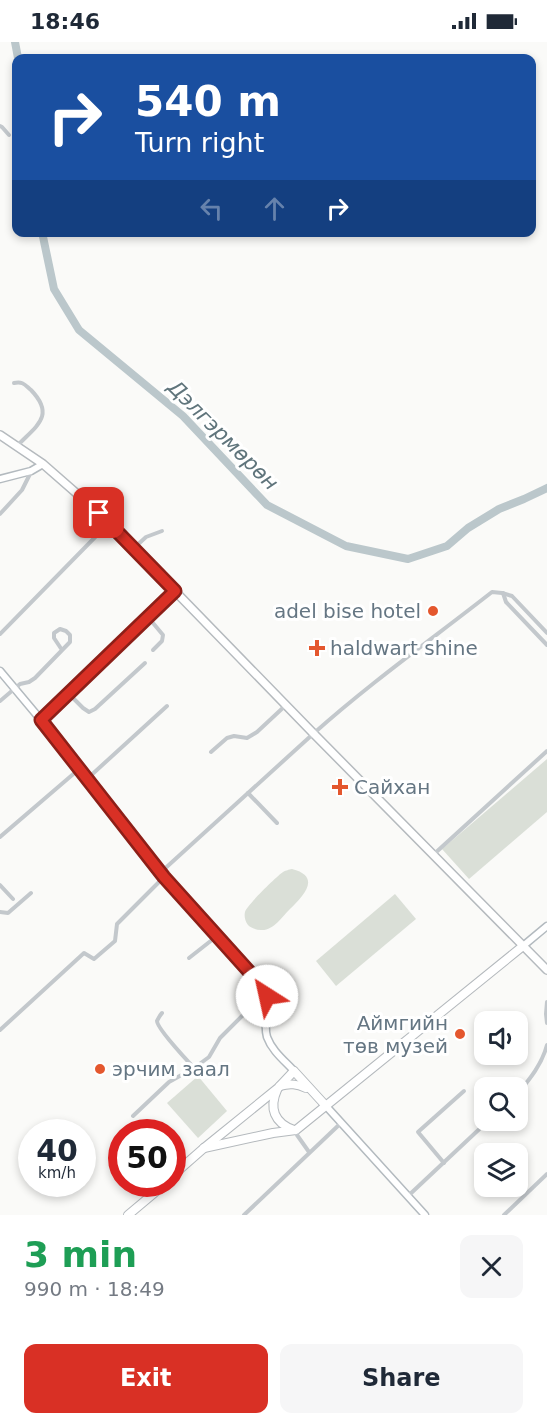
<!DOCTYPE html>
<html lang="en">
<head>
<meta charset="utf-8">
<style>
  body { margin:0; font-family:"DejaVu Sans",sans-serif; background:#f6f6f7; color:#1f2937; height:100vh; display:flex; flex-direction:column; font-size:22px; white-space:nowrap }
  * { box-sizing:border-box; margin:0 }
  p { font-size:20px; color:#747a83 }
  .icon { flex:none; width:33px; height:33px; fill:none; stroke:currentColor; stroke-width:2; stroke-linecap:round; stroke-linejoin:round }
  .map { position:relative; height:1173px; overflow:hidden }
  .panel { display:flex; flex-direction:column; background:#fff; flex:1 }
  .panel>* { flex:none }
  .guide { position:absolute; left:12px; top:12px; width:524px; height:183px; border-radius:12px; box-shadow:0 3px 9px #0003; background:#1a4fa0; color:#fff; overflow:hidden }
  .buttons { position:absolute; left:474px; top:969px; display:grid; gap:12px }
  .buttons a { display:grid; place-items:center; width:54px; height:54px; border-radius:12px; background:#fff; box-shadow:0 3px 9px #0003; font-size:30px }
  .speed { position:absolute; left:18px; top:1077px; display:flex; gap:12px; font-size:30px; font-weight:700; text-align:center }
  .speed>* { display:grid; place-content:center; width:78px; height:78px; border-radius:50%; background:#fff; box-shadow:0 3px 9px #0003; line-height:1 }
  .speed small { font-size:15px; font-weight:400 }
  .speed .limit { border:9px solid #d22; background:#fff; color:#111 }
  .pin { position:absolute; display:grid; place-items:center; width:51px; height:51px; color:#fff; margin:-26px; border-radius:12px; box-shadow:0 3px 9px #0006 }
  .me { position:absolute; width:66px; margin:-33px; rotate:325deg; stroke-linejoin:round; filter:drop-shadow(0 0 4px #0008) }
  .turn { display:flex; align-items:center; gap:21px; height:126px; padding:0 24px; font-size:27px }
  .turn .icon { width:78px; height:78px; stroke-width:2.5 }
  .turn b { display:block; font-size:42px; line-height:51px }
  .lanes { display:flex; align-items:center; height:57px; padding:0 24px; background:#0003; justify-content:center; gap:30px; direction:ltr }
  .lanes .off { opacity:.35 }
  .round { display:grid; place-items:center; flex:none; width:63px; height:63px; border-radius:12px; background:#f6f6f7 }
  .overview { display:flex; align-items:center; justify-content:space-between; height:102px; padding:0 24px }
  h1 { font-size:36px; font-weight:800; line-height:45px; color:#1e9e55 }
  .cta { display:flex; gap:12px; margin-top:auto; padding:12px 24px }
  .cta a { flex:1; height:69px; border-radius:12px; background:#d93025; color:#fff; font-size:24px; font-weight:800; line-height:69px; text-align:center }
  .cta a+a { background:#f6f6f7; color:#1f2937 }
  .status { display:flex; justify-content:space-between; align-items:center; height:42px; padding:0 30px; background:#fff; direction:ltr }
  .status svg { height:16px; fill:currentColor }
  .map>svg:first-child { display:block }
</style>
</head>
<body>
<div class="status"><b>18:46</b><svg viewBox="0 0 49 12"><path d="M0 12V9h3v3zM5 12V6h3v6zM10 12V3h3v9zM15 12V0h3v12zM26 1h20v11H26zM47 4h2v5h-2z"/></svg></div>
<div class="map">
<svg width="547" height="1173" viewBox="0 0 547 1173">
  <rect width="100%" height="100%" fill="#fafaf8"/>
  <g fill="#dadfd7">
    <path d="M547,717V770L469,837L442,807Z"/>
    <path d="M292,827C323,835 302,855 290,867C282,875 273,889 261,888C256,888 251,886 248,883C245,879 244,874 245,870C246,864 277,834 283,830C287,828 288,828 292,827Z"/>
    <path d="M395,852L416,877L336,944L316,919Z"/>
    <path d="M198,1034L227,1069L198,1096L167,1061Z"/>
  </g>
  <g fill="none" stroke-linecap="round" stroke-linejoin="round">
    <g stroke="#bbc7cb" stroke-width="8">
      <path d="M15,0L18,16"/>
      <path d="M42,190L54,247L79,288L183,374L267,463L346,504L408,517L447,504L468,486L499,467L524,457L547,446"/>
    </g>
    <g stroke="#b3babf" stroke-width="9">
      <g id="secondary">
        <path d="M0,437L31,429L43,422"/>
        <path d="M0,629L41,678L164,835L262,944C273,959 262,978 267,995C272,1009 285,1019 294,1029"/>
        <path d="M523,904L547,884"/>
        <path d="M326,1064L425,1173"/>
      </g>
    </g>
    <g stroke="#b5babe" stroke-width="10">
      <path id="primary" d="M0,393L43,422L99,471L313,691L547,928"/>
    </g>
    <g stroke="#b4b9bd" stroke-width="10">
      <g id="highway">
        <path d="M280,1044C290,1041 297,1042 306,1046"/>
        <path d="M277,1048C269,1066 274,1081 294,1088"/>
        <path d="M204,1106L273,1091L296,1088L523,904"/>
        <path d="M172,1134L204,1106L278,1046L294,1029L326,1064"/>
        <path d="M128,1173L165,1142"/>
      </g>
    </g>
    <g stroke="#c3c8cc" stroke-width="4">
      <path d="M0,84L2,85L9,93"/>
      <path d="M14,341C23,339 25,343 31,348C56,374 36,384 17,404"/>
      <path d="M0,472L22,448L31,430"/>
      <path d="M134,506L146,495L162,489"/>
      <path d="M503,551L506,560L547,603"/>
      <path d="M148,575L163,593L162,599L153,608"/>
      <path d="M0,592L108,482"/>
      <path d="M69,652L83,666L89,670L95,667L145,621"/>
      <path d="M0,659L20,642L29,640L35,636L70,600V593L66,589L60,587L54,591V596L62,608"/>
      <path d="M41,678L175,549"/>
      <path d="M211,710L227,696L234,694L247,696L257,690L286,663"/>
      <path d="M87,737L167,664"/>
      <path d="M248,751L277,781"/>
      <path d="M0,795L78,728"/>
      <path d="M433,813L547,709"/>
      <path d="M160,831C211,785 262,738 313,692C370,641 432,597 492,550L502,551L512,554L547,591"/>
      <path d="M0,843L13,857"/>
      <path d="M0,870L8,871L31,851"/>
      <path d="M189,916L217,894"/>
      <path d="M547,960L546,972L547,981"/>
      <path d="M162,971C160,973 158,977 157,979C157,987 187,1018 194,1026"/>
      <path d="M0,988L84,911L94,917L115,899L117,882L164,835"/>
      <path d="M518,1051C530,1037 542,1022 547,1003"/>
      <path d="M133,1074L169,1040L194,1026L209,1015L220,996L244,972L250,970L266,971"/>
      <path d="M297,1089V1093L309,1110"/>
      <path d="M444,1121L418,1090L464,1049"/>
      <path d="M408,1154L489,1078"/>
      <path d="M244,1173L341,1081"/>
      <path d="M504,1173L547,1132"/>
    </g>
    <use href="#secondary" stroke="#fff" stroke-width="6"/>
    <use href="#primary" stroke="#fff" stroke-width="7"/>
    <use href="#highway" stroke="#fff" stroke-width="8"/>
  </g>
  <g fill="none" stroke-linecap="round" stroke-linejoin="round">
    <g stroke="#8d1f18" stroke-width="15">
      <path id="route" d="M99,471L175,549L41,678L164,835L262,944L267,954"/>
    </g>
    <use href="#route" stroke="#d93025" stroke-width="10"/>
  </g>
  <g fill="#e4572e" stroke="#fff" stroke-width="2">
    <circle cx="433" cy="569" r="6"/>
    <path d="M314 597h6v6h6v6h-6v6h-6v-6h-6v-6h6z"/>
    <path d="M337 736h6v6h6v6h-6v6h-6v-6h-6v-6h6z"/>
    <circle cx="460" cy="992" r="6"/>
    <circle cx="100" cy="1027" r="6"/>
  </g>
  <g text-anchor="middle" stroke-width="6" stroke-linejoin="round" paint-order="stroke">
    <g font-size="20" fill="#657683" stroke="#fff" text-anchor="start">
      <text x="421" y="576" text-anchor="end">adel bise hotel</text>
      <text x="330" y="613">haldwart shine</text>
      <text x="354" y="752">Сайхан</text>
      <text x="448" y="988" text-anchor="end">Аймгийн<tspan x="448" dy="23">төв музей</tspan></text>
      <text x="112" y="1034">эрчим заал</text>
    </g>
    <g font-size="21" font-style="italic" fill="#60757c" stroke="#fff">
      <text transform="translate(223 393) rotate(45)" y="7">Дэлгэрмөрөн</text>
    </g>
  </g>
</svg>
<div class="buttons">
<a><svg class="icon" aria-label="sound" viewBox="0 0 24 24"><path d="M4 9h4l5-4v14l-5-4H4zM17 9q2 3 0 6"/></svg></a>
<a><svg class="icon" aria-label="search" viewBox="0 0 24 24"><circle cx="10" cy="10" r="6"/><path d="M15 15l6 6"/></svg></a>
<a><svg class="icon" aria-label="layers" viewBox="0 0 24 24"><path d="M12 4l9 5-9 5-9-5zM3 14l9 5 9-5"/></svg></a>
</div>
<div class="speed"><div>40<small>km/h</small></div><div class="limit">50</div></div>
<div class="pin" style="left:99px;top:471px;background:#d93025"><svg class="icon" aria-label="arrive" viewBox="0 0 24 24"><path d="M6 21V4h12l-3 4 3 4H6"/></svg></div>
<svg class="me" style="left:267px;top:954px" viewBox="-20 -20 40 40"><circle r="19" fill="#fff"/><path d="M0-13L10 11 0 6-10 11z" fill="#d93025"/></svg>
<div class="guide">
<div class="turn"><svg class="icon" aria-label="right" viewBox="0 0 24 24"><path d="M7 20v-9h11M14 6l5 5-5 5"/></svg><div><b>540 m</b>Turn right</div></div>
<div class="lanes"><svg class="icon off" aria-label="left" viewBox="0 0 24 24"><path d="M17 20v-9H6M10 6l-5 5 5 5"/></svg><svg class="icon off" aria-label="ahead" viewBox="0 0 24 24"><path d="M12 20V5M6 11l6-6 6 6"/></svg><svg class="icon" aria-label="right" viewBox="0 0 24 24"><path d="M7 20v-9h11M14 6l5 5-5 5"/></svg></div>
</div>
</div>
<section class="panel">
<div class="overview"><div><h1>3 min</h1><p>990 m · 18:49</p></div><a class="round"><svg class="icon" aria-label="close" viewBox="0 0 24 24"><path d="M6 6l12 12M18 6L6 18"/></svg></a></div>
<div class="cta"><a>Exit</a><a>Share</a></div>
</section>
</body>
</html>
